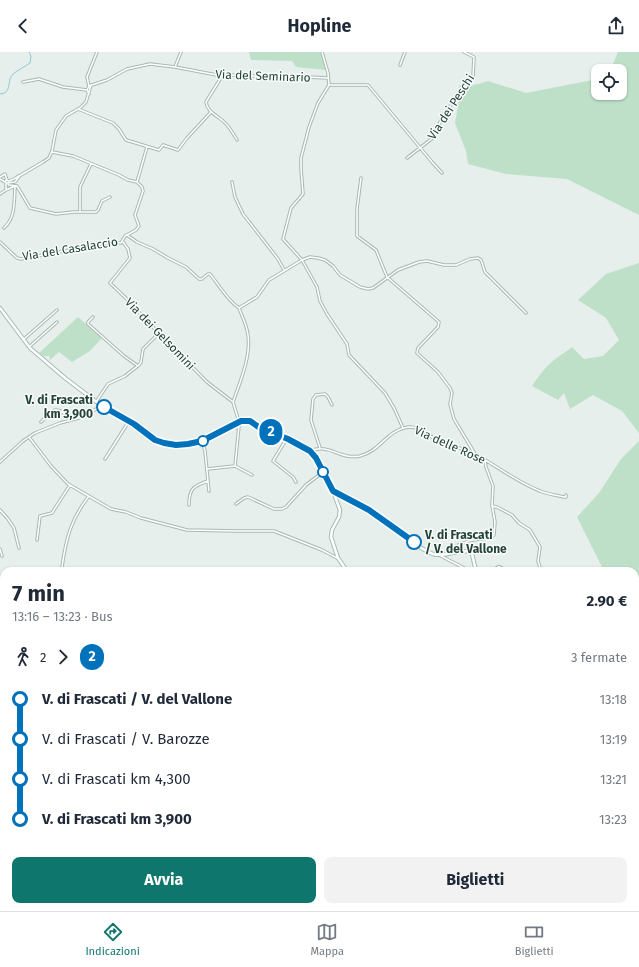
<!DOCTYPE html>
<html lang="it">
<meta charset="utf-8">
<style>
body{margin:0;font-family:"Fira Sans",sans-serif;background:#f2f2f3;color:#1f2937;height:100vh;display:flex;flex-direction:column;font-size:15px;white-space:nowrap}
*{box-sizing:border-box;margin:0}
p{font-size:13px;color:#747a83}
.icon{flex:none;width:22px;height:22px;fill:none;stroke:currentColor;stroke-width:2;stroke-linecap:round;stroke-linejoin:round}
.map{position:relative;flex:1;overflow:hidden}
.sheet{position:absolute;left:0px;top:515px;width:639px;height:344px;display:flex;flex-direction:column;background:#fff;border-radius:12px 12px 0 0;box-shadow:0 1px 3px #0004}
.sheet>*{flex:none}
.badge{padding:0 8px;border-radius:13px;font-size:14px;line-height:26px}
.fabs{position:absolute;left:591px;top:12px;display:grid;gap:8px}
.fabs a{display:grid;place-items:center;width:36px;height:36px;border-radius:8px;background:#fff;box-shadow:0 1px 3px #0004;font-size:20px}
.map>.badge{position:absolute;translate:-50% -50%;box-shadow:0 0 0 2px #fff}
.legs{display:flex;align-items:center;gap:6px;height:44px;padding:0 12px;font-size:13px}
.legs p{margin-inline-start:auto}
.overview{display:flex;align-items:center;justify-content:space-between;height:68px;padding:0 12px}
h1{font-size:22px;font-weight:700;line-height:30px}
.button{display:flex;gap:8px;margin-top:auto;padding:8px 12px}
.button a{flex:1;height:46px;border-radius:8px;background:#0f766e;color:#fff;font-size:16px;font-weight:700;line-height:46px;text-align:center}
.button a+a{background:#f2f2f3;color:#1f2937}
ul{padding:0 12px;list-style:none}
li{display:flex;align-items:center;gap:14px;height:40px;font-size:15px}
li i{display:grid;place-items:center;width:6px;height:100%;margin:0 5px;background:currentColor}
li i::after{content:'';width:10px;height:10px;margin:-5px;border:3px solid;border-radius:50%;background:#fff}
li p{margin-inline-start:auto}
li:first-child i{background:linear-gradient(#0000 50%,currentColor 0)}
li:last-child i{background:linear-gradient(currentColor 50%,#0000 0)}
header{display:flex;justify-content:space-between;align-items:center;height:52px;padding:0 12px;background:#fff;font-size:18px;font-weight:700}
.tabs{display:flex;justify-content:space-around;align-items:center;height:56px;border-top:1px solid #e0e1e3;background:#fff;font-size:11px;color:#747a83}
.tabs a{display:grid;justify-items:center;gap:2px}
.tabs .selected{color:#0f766e}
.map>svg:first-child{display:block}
.green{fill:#bfe0c8}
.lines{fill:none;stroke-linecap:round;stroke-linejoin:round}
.stream{stroke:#8ec9d4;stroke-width:1}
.street-casing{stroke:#a8b8b2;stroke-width:3.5}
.secondary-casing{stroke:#a4bbb3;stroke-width:4.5}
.street{stroke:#fff;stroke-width:1.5}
.secondary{stroke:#fff;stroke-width:2.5}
.line-1-casing{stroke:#fff;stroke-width:9}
.line-1{stroke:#0072bc;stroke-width:6}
.stop-1-dot{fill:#fff;stroke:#0072bc;stroke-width:2}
.labels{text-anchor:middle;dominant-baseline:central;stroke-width:3;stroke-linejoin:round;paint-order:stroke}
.street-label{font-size:12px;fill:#24423a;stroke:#f7fbf9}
.stop-label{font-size:12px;font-weight:bold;fill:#24423a;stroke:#f7fbf9;text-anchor:end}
</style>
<header><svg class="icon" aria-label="back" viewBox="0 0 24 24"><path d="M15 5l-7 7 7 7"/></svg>Hopline<svg class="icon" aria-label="share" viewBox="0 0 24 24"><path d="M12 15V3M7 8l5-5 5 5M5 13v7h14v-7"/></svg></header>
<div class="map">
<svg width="639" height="859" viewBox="0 0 639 859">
<rect width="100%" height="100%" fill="#e6efeb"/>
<path class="green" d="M249 0H321L326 18 296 15 292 9 251 8Z
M618 0H639V163L567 127 506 122 468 112 466 99 455 71 461 37 488 29 526 41 598 27V41H620V19H610Z
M639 211V381L622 359 593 343 570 357 564 341 558 348 532 334C538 325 545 315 554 308 560 303 566 300 572 295L584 307 603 304 619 288 606 266 578 248 606 222Z
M78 265 102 286 90 299 72 310 59 300 49 309 50 306 49 304H44L39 301Z
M639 389V621L635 609V519H604L577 465 599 441 621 407Z
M283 855H326L323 857 324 859H281Z"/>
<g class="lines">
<path class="stream" d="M0 42C13 41 6 29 13 22 18 18 24 15 30 11L31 4 29 0"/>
<g class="street-casing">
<path id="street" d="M322 0 328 21 329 33
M400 13 405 0
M175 15 181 0
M222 24 206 50C207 59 216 63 223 69 229 74 233 81 237 88
M23 30 39 27 63 35 87 38
M329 33 318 51 309 75 301 106V116L303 142 291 156 283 187 302 208 317 235 320 249 327 262 347 292 349 303 385 341 394 356 403 376
M329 33H368L432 110 442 121
M89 34 87 25 97 0
M89 42 87 38 89 34 107 28 127 17 150 12 175 15 222 24 236 23 284 26 306 25 328 26
M78 57 113 71 119 77 126 88 159 98 163 93 178 98 187 86 211 60
M52 100 73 104 119 123 128 128 137 130
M407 106 434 85 443 63 455 48 462 34 473 25 474 5 464 0
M0 125 5 122 7 128
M361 126 357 157V184L376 198 387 225 439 270 438 275 418 296 417 301 438 320 450 336 452 341 450 352 454 367 475 402
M0 127 5 130
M5 130 6 128 9 129 14 127 43 110 49 106 52 99 56 78 66 64 80 56 86 50 91 33
M137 130 147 95
M232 130 235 145 243 162 278 207 284 218
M7 131 9 133 17 134 30 156 56 162 74 160H96L98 158 102 149 110 145
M7 131 15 130 19 125 18 124
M6 138 15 134
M0 142 6 138V130
M80 159V135L91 112
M4 176C16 165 14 149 15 134
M127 183 137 190 153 197 168 206 186 215 199 227H202L208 222H210C219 233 227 248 239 256
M0 190 17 206 21 207 113 190 121 191 125 184 136 178 139 174 135 163 143 139 142 135 137 130
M123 190 128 197 130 206 110 231 133 253 142 264 207 330 233 350 239 370
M93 265 88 270V272L124 304 138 314
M24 287 57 258
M29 295 57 270
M96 350 108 332 125 324 139 313 141 310 143 297 159 281
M233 350C240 330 251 305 248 283 247 274 242 264 239 256L257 245 269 228 302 208 310 205 318 206 325 208 333 214 340 223 360 235 368 237 373 236 398 218 419 210 427 209 444 213H456L470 207 478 206 481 208 485 220 526 261
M41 370C52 358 58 351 70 368
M234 374 237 376
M29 385 51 414 68 432 111 457 126 460 141 466 187 478 237 479H274L322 498 337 506
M287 386 273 409 293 425 296 430
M202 389 205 399 209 439
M320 396 311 368 313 347 316 343 325 342 328 345 332 353
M310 399C330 391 339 408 360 404 381 399 386 378 409 375 419 374 429 384 437 388 449 394 464 396 477 403 498 415 517 430 540 439 547 442 556 443 564 445H566V443
M105 407 129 369
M0 410 23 389 35 381 60 371 79 366 102 354
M235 414 239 374 243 370
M207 417 235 414 252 423
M236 452 244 446 248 445 274 457H282L286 455 306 433 323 420
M189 453C189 437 193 434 208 429
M492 454 497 455 512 463 519 471 530 478 540 495 538 509 541 519
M0 458 8 467 14 476 19 496
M37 488 40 464 52 461 70 433
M0 497 2 504
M448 501C453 493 470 488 479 487 485 486 490 488 494 483L495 470 492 453 493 434 486 415 485 408
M441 504 470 519
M64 519 62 518V515C66 486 71 467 89 444
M0 552H4
M635 631 639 636
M635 645 639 649
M635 678 639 683
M0 714 4 720
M635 720 639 722
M635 774 639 769
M635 805 639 800
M638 853 639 854
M107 855 115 859
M143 855 147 859
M193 855 200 859
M269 855 276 859
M388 855 402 859
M512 855V859
M527 855 529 859
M546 855V859
M578 855 579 859
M127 859 134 855
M189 859 191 855
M497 859 498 855
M608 859 609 855"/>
</g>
<g class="secondary-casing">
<path id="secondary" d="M0 256 30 296 65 326 102 354 134 372 156 389 179 393 196 391 217 382 241 369 247 368 251 369 261 376 294 389 310 399 316 405 333 439 340 458 339 465 332 478 331 485 338 506 347 519
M334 439C345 446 358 451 369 458 391 471 409 492 433 502 446 506 458 496 470 500L472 502 476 519
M492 519 499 515 506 519
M280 859 282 855"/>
</g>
<use href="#street" class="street"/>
<use href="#secondary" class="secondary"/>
</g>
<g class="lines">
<g class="line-1-casing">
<path id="line-1" d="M104 355 134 372 155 388 164 391 176 393 188 392 202 389 241 369H250L260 376 288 387 310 399 316 406 333 439 369 458 414 490"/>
</g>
<use href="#line-1" class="line-1"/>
</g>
<g class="stop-1-dot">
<circle cx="104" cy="355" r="7"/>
<circle cx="203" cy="389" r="5"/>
<circle cx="323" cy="420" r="5"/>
<circle cx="414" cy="490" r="7"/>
</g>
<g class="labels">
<g class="street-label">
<text transform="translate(263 24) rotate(2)">Via del Seminario</text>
<text transform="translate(451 55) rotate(-57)">Via dei Peschi</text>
<text transform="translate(70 197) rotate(-9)">Via del Casalaccio</text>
<text transform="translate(160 282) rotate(46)">Via dei Gelsomini</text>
<text transform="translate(450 393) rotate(24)">Via delle Rose</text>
</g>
<g class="stop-label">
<text x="93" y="348">V. di Frascati<tspan x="93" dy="14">km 3,900</tspan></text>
<text x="425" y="483" text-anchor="start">V. di Frascati<tspan x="425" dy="14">/ V. del Vallone</tspan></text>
</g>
</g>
</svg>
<div class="fabs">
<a><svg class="icon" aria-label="locate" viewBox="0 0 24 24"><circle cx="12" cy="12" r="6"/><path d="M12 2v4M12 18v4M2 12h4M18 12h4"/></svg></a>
</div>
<b class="badge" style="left:271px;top:380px;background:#0072bc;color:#fff">2</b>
<section class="sheet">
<div class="overview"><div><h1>7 min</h1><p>13:16 – 13:23 · Bus</p></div><b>2.90 €</b></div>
<div class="legs"><svg class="icon" aria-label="walk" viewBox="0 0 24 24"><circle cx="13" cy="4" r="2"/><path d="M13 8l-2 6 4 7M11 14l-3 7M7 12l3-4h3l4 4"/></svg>2<svg class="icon" aria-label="forward" viewBox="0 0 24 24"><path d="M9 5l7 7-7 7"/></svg><b class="badge" style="background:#0072bc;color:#fff">2</b><p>3 fermate</p></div>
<ul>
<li><i style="color:#0072bc"></i><b>V. di Frascati / V. del Vallone</b><p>13:18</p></li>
<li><i style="color:#0072bc"></i><span>V. di Frascati / V. Barozze</span><p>13:19</p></li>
<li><i style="color:#0072bc"></i><span>V. di Frascati km 4,300</span><p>13:21</p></li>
<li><i style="color:#0072bc"></i><b>V. di Frascati km 3,900</b><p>13:23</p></li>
</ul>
<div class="button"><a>Avvia</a><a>Biglietti</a></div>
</section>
</div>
<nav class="tabs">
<a class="selected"><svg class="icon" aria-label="directions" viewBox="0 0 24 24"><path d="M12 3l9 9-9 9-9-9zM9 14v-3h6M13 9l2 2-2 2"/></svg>Indicazioni</a>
<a><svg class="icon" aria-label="map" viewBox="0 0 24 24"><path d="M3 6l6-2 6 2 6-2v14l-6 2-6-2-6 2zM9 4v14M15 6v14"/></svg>Mappa</a>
<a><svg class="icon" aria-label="tickets" viewBox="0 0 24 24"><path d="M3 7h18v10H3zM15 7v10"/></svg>Biglietti</a>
</nav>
